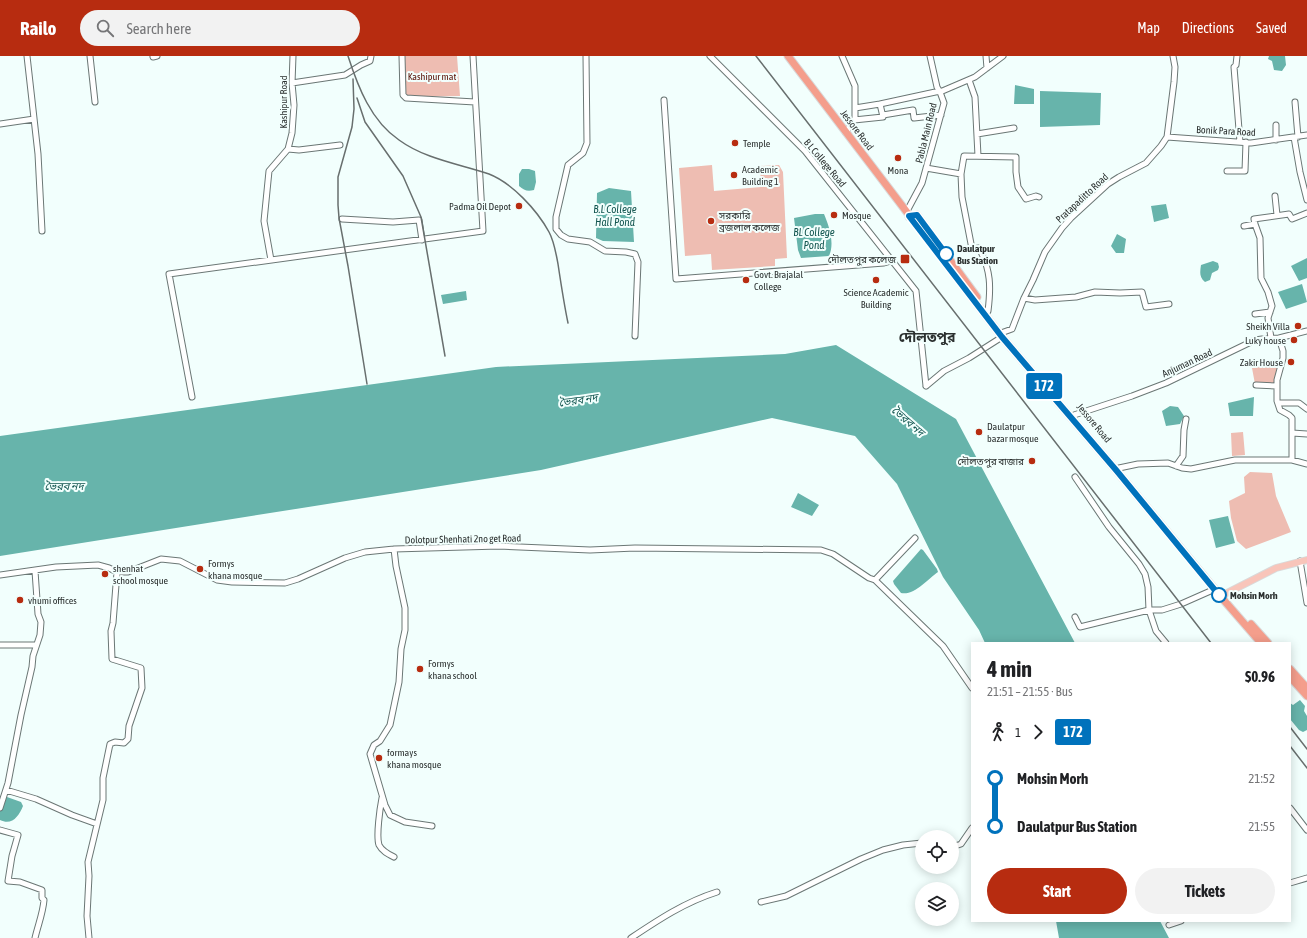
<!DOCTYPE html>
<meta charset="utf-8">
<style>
body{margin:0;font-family:"Asap Condensed","Noto Sans Bengali",sans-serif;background:#f2f2f2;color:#202124;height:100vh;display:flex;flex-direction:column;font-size:15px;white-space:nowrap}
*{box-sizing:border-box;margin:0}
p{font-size:13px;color:#757577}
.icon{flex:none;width:22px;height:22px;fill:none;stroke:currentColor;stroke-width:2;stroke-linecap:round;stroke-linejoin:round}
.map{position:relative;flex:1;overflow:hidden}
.details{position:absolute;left:971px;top:586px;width:320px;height:280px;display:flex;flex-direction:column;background:#fff;border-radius:0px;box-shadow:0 2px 10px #0003}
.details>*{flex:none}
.badge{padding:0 8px;border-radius:3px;font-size:14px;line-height:26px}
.tools{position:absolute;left:915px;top:774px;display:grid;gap:8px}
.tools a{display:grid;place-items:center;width:44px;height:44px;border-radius:50%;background:#fff;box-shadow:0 2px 10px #0003;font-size:20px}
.map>.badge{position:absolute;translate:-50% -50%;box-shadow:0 0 0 2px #fff}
.legs{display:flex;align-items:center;gap:6px;height:44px;padding:0 16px;font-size:13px}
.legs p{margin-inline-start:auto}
.headline{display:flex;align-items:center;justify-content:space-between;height:68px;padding:0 16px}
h1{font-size:22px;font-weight:700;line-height:30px}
.button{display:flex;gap:8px;margin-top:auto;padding:8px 16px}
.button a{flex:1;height:46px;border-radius:24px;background:#b72c10;color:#fff;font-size:16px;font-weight:700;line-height:46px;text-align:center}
.button a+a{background:#f2f2f2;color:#202124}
ul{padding:0 16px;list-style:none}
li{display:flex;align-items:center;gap:14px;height:48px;font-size:15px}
li i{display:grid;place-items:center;width:6px;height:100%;margin:0 5px;background:currentColor}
li i::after{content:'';width:10px;height:10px;margin:-5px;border:3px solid;border-radius:50%;background:#fff}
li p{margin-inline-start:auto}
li:first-child i{background:linear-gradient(#0000 50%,currentColor 0)}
li:last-child i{background:linear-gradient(currentColor 50%,#0000 0)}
header{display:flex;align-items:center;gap:24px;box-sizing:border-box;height:56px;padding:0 20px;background:#b72c10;color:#fff}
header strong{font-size:19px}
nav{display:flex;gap:22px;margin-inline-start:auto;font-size:14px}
.search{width:280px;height:36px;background:#f2f2f2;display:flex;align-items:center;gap:10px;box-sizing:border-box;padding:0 14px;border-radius:22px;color:#757577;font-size:15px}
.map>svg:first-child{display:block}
.green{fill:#eebdb2}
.water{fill:#67b4ab}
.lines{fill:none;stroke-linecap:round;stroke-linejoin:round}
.minor-casing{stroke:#6b7775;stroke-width:7}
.major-casing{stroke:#d9dada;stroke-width:8}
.highway-casing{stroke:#d9dada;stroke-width:9}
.minor{stroke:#fff;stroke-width:5}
.major{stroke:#f8c5ba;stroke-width:6}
.highway{stroke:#f49e8c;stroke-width:7}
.rail{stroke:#686f6e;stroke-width:1.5}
.line-1-casing{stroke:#fff;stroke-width:9}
.line-1{stroke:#0072bc;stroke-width:6}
.poi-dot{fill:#b72c10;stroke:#f2fffd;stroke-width:1.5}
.stop-1-dot{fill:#fff;stroke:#0072bc;stroke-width:2}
.labels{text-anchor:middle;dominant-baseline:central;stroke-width:4;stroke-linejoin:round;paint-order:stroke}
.park-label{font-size:10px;fill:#570c01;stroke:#f2fffd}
.street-label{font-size:10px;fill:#2b302f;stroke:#f2fffd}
.poi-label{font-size:10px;fill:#2b302f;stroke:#f2fffd;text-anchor:start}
.stop-label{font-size:10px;font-weight:bold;fill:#2b302f;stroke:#f2fffd;text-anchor:start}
.water-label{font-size:11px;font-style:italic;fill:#12554f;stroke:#f2fffd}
.district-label{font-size:14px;font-weight:bold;fill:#2b302f;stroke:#f2fffd}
</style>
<header>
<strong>Railo</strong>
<div class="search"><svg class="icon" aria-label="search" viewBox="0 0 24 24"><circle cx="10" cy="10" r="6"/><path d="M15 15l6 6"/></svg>Search here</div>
<nav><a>Map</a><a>Directions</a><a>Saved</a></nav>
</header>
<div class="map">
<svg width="1307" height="882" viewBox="0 0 1307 882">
<rect width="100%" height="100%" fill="#f2fffd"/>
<path class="green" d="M404 0H457L460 40 411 41 407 40 404 35Z
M712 109 714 135 761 131 760 110 779 109 783 116 787 202 775 203V210L712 214 711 198 685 200 679 112Z
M1281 307 1276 330 1255 328 1252 312Z
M1243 376 1245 399 1232 400 1231 377Z
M1250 416 1272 417 1276 440 1291 476 1246 493 1237 485 1231 462 1229 445 1245 437 1244 421Z"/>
<path class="water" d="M1269 0H1285L1286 9 1282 15 1274 14 1272 5 1268 3Z
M1015 29 1034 33V48H1014Z
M1040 35 1101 37 1100 69 1040 71Z
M522 113H529L535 115 536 126 534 134C527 136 524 134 519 130V118Z
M609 132 631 135 634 186 603 185 596 182 597 137Z
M1166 148 1169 162 1154 166 1151 150Z
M815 158H824C829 170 835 187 829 200L801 202 798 194 794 162Z
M1117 178 1126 183 1124 197H1116L1111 190Z
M1307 202V222L1299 225 1291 210Z
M1213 205 1218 207 1219 211 1218 214 1212 217 1210 224 1205 226C1199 221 1200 216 1201 209Z
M1302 228 1307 246 1286 253 1278 236Z
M466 235 467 244 443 248 441 239Z
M836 289 956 363 1075 587H985L979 574 943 521 897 428 855 380 772 362 541 414 0 500V380L496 311 785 298Z
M1254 341 1253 360H1230L1228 347Z
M1170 350 1178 351 1184 360 1180 368 1166 370 1162 355Z
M798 437 819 449 812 460 791 451Z
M1228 460 1235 487 1216 492 1209 464Z
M921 493 923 494 937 513 938 516C928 523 914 540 901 537L894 528 893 525Z
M1300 644 1305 650 1304 655 1307 660V674L1303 676 1299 674 1290 663V647L1293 649Z
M7 741 21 746 23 750C19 760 12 770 0 764V754L5 742Z
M1056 865H1160L1169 882H1059Z"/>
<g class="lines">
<g class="minor-casing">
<path id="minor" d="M27 0 38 98 42 175
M90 0 95 46
M402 0 403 39 406 42 475 46
M586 0 587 87 583 97 568 109 556 161V173L561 179 568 183 590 186 605 195 626 196 635 198 638 206 635 280
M710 0 805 95 916 235 926 330
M842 0 855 30V62L846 77
M986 0 987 12
M1237 0 1236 9 1234 11 1240 86
M153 1 157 0
M969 24 975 41 978 100
M292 27 345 19 361 9 370 5 371 0
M940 36 975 21 1003 0
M664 44 676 223 884 207 891 205
M1295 46 1298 81
M855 52 880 48 940 35
M883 59 913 54 914 62 941 59
M854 64 883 61 880 48
M0 68 34 63
M977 78 1014 72
M1167 81 1251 87 1307 79
M1294 81 1300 116 1307 144
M1276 84V69
M288 93 299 94 340 89
M926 112 961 118 964 100 1016 101V116L1018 131 1026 143 1036 140 1039 141
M1227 115H1245L1246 86
M961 118 962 141 972 193 979 192C991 214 991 231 988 255
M1275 140 1277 159
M907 155 922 127 944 47 940 36 937 31 930 0
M342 163 393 166 419 164 422 184
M1255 168 1254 163 1289 158 1292 163 1307 157
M1244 170 1255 168 1260 182 1261 222 1268 236 1272 250 1268 262 1271 282
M271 204 264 165 269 115 288 93 292 77 294 49 292 27 293 0
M1024 242 1035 244 1076 241 1095 236 1120 237 1142 236 1146 251 1169 248
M1255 258 1270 256
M1279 282 1283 295V302L1277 324V345L1280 354 1289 359 1292 362V404
M1256 329 1277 330
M926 330 944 315 969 302 1002 281 1001 277 1012 273 1024 242 1033 224 1045 196 1062 172 1071 162 1108 128 1119 121 1146 107 1161 90 1167 81 1174 26 1175 11 1173 0
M192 341 169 218 483 175 473 0
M1278 347H1299L1307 353
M1074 359 1132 340 1166 327 1255 284 1262 283 1279 282 1307 275
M1292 377 1307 378
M1176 410 1183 400 1184 374 1186 363
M1119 412 1138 408 1168 407 1182 412 1191 413 1235 404H1292L1307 408
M1075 421 1109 471 1139 508 1145 518 1148 531 1149 554 1156 575 1166 587
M394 493 396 510 405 552V574L401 593 399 626 390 669 380 685 374 689 370 698 385 749 390 759 405 766 432 770
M1300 505 1307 547
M0 519 56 511 98 509 109 512 117 516H128L161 503 180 505 217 524 232 526 285 527 298 523 345 502 365 496 394 493 499 490 590 494 635 492 821 494 833 498 869 522 875 524 915 482
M875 524 943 590 972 632
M1075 561 1080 571 1149 554H1162L1181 548 1215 533
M0 589H36
M6 734 36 743 72 759 97 768
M382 742C380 752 376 780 379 789 382 795 388 798 394 801
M0 752 8 727 21 659 32 611 33 600 40 579 41 566 38 558 35 515
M1290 752 1307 774
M0 774 18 779 12 800 8 825 20 826 42 834V842L44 844C43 857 38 869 35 882
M952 791 961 788 972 772
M1290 827 1307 822
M761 846 786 840 861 803 883 794 903 789 922 787
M1169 869 1181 865
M89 882 87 860 89 820 88 806 103 744V722L110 688 115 686 124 687 128 683 129 670 142 632 141 612 112 603 111 575 113 567 117 516
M631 882C658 864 685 846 717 836"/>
</g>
<g class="major-casing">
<path id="major" d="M1225 538 1276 512 1307 504"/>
</g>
<g class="highway-casing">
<path id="highway" d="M788 0 1002 281 1116 414 1222 542 1261 587
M909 161 917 159 977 241
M1251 568 1268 587
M1290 613 1307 632
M1290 621 1307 640"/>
</g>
<use href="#minor" class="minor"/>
<use href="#major" class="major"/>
<use href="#highway" class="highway"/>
<path class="rail" d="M348 0C358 31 371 65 399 84 425 103 459 108 489 118 512 127 537 154 549 176 554 185 556 197 558 208 561 228 564 248 568 267
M756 0 1211 587
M353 23 354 53 352 71 338 121V149L339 162 348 210 367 328
M357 42 365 66 403 120 421 161 445 300
M1290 671 1307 693
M1290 690 1307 712"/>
</g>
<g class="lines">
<g class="line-1-casing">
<path id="line-1" d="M946 198 917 159 909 160 1002 281 1116 414 1219 539"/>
</g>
<use href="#line-1" class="line-1"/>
</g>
<g class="poi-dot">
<circle cx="735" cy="87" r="4"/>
<circle cx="898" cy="102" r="4"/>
<circle cx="734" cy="119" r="4"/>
<circle cx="519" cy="150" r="4"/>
<circle cx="834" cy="159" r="4"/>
<circle cx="711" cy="165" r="4"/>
<rect x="900" y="198" width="10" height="10" rx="2"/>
<circle cx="746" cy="224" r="4"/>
<circle cx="876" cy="224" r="4"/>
<circle cx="1298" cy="270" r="4"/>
<circle cx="1294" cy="284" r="4"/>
<circle cx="1291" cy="306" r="4"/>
<circle cx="979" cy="376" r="4"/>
<circle cx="1032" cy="405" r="4"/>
<circle cx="200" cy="513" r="4"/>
<circle cx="105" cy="518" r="4"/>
<circle cx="20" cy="544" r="4"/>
<circle cx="420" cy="613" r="4"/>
<circle cx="379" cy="702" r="4"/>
</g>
<g class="stop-1-dot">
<circle cx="946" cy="198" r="7"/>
<circle cx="1219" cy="539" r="7"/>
</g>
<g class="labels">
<g class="park-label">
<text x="432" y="20">Kashipur mat</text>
</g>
<g class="street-label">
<text transform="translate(283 46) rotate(-90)">Kashipur Road</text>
<text transform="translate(857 74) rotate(53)">Jessore Road</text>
<text transform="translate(1226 75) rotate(3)">Bonik Para Road</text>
<text transform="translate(926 77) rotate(-76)">Pabla Main Road</text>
<text transform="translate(825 107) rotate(50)">B L College Road</text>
<text transform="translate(1082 142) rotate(-43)">Pratapaditto Road</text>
<text transform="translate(1187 307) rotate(-25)">Anjuman Road</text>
<text transform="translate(1094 367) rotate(50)">Jessore Road</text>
<text transform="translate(463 483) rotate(-1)">Dolotpur Shenhati 2no get Road</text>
</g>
<g class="poi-label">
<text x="743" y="87">Temple</text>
<text x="742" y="113">Academic<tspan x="742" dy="12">Building 1</tspan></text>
<text x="898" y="114" text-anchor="middle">Mona</text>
<text x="511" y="150" text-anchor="end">Padma Oil Depot</text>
<text x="719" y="159">সরকারি<tspan x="719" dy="12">ব্রজলাল কলেজ</tspan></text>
<text x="842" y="159">Mosque</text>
<text x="896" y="203" text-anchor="end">দৌলতপুর কলেজ</text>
<text x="754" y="218">Govt. Brajalal<tspan x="754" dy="12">College</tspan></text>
<text x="876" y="236" text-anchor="middle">Science Academic<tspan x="876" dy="12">Building</tspan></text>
<text x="1290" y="270" text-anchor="end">Sheikh Villa</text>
<text x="1286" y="284" text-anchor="end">Luky house</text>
<text x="1283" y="306" text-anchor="end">Zakir House</text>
<text x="987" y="370">Daulatpur<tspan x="987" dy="12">bazar mosque</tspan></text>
<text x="1024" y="405" text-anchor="end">দৌলতপুর বাজার</text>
<text x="208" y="507">Formys<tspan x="208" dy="12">khana mosque</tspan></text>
<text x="113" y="512">shenhat<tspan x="113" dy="12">school mosque</tspan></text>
<text x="28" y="544">vhumi offices</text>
<text x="428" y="607">Formys<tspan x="428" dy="12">khana school</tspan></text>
<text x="387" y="696">formays<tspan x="387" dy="12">khana mosque</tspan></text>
</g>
<g class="stop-label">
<text x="957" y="192">Daulatpur<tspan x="957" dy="12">Bus Station</tspan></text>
<text x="1230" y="539">Mohsin Morh</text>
</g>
<g class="water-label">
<text x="615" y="153">B.L College<tspan x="615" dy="13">Hall Pond</tspan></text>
<text x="814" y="176">BL College<tspan x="814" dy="13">Pond</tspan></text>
<text transform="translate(578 344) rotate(-8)">ভৈরব নদ</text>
<text transform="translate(908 365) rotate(41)">ভৈরব নদ</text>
<text x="64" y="430">ভৈরব নদ</text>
</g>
<g class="district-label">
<text x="927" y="281">দৌলতপুর</text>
</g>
</g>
</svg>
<div class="tools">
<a><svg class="icon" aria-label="locate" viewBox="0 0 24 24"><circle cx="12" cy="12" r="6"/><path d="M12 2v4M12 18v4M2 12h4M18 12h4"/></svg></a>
<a><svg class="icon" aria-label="layers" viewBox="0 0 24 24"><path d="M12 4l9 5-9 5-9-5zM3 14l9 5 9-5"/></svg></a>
</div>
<b class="badge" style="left:1044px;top:330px;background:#0072bc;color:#fff">172</b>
<section class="details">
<div class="headline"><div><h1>4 min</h1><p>21:51 – 21:55 · Bus</p></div><b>$0.96</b></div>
<div class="legs"><svg class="icon" aria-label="walk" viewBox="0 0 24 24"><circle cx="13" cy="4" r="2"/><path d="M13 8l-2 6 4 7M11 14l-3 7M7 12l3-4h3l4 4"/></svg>1<svg class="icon" aria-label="forward" viewBox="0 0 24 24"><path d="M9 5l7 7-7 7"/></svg><b class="badge" style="background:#0072bc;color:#fff">172</b></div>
<ul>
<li><i style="color:#0072bc"></i><b>Mohsin Morh</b><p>21:52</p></li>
<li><i style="color:#0072bc"></i><b>Daulatpur Bus Station</b><p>21:55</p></li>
</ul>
<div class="button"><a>Start</a><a>Tickets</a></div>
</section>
</div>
